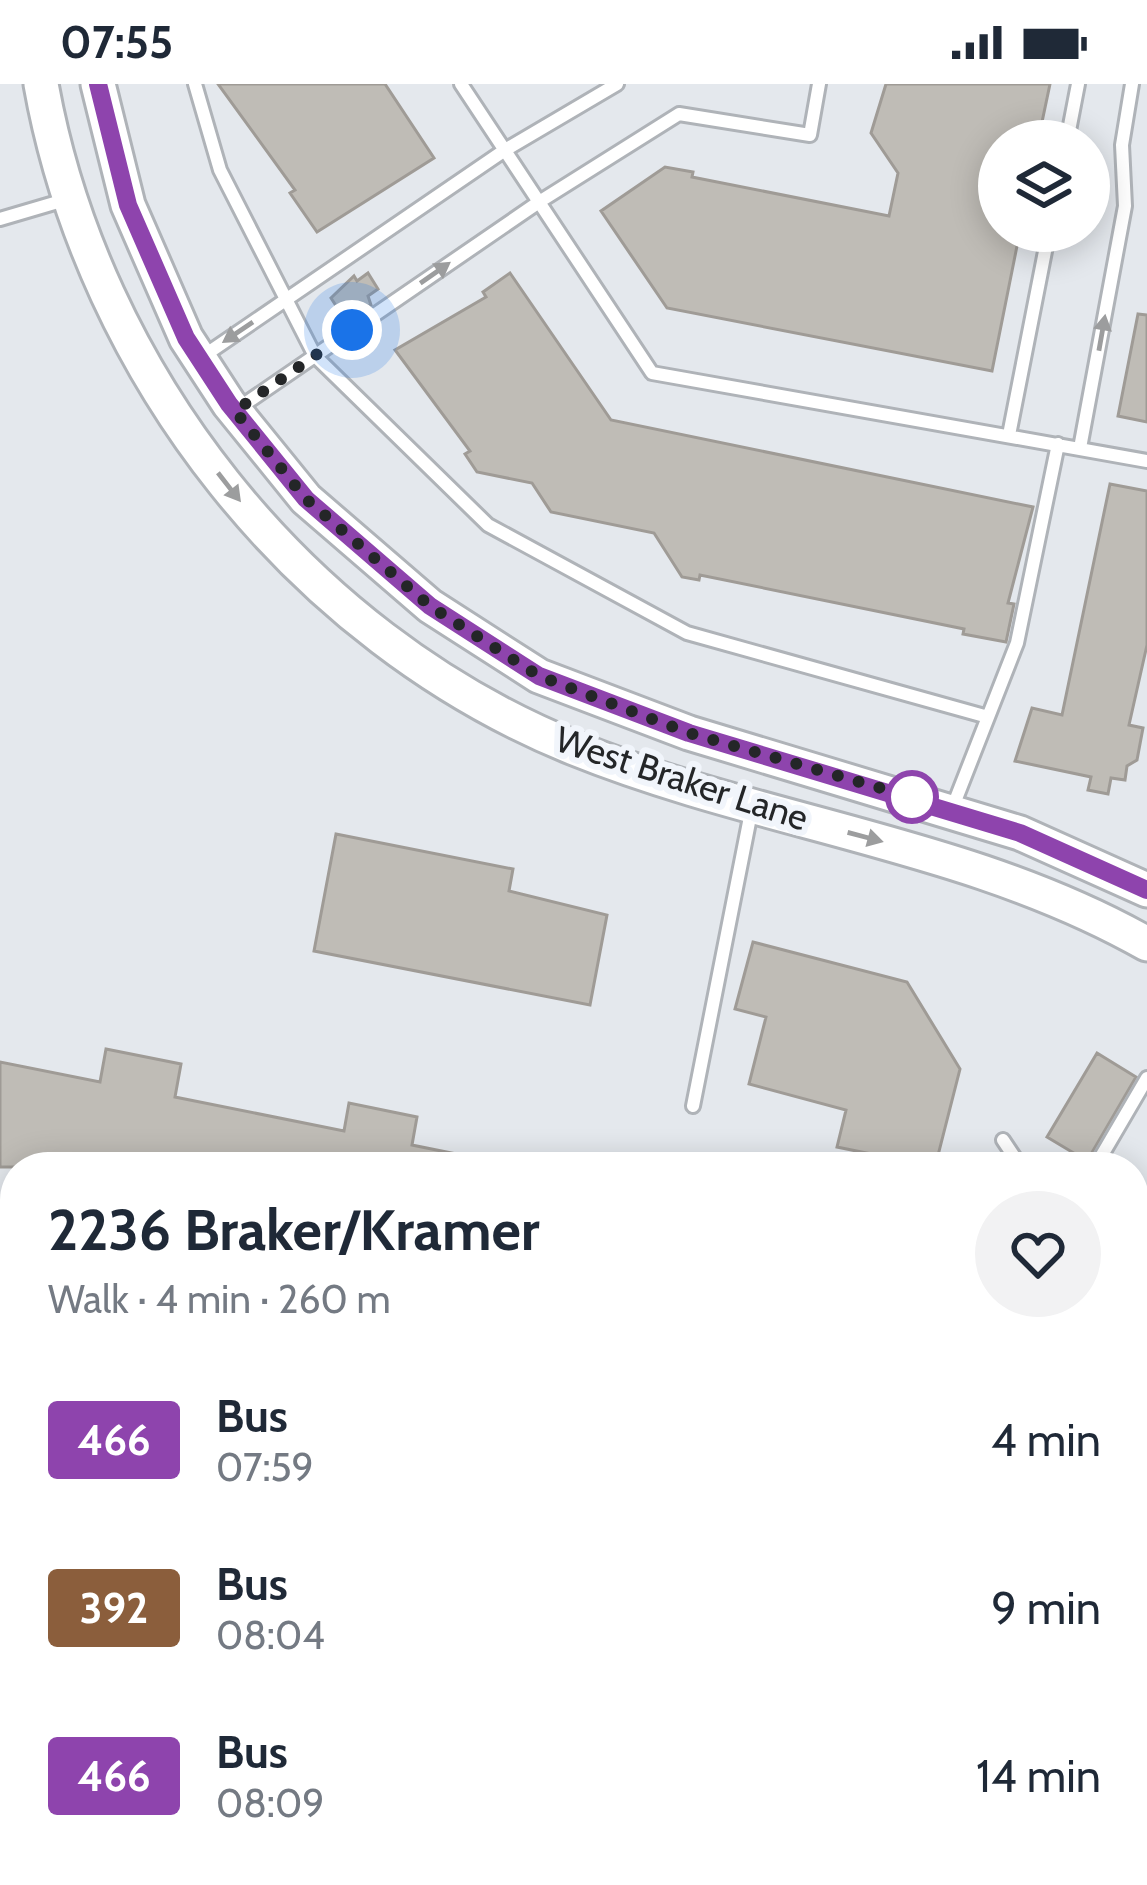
<!DOCTYPE html>
<meta charset="utf-8">
<style>
body{margin:0;font-family:Cabin,sans-serif;background:#f2f2f3;color:#1f2937;height:100vh;display:flex;flex-direction:column;font-size:45px;white-space:nowrap}
*{box-sizing:border-box;margin:0}
p{font-size:39px;color:#747a83}
.icon{flex:none;width:66px;height:66px;fill:none;stroke:currentColor;stroke-width:2;stroke-linecap:round;stroke-linejoin:round}
.map{position:relative;flex:1;overflow:hidden}
.details{position:absolute;left:0px;top:1068px;width:1149px;height:735px;display:flex;flex-direction:column;background:#fff;border-radius:48px 48px 0 0;box-shadow:0 6px 30px #0003}
.details>*{flex:none}
.badge{padding:0 24px;border-radius:9px;font-size:42px;line-height:78px}
.tools{position:absolute;left:978px;top:36px;display:grid;gap:24px}
.tools a{display:grid;place-items:center;width:132px;height:132px;border-radius:50%;background:#fff;box-shadow:0 6px 30px #0003;font-size:60px}
.you{position:absolute;width:60px;height:60px;margin:-30px;border:9px solid #fff;border-radius:50%;background:#1a73e8;box-shadow:0 0 0 18px #1a73e833}
.map>.badge{position:absolute;translate:-50% -50%;box-shadow:0 0 0 6px #fff}
.round{display:grid;place-items:center;flex:none;width:126px;height:126px;border-radius:63px;background:#f2f2f3}
.overview{display:flex;align-items:center;justify-content:space-between;height:204px;padding:0 48px}
h1{font-size:57px;font-weight:700;line-height:90px}
ul{padding:0;list-style:none}
li{display:flex;align-items:center;gap:36px;height:168px;padding:0 48px}
li div{flex:1}
li b{display:block;font-size:45px}
li em{font-style:normal}
li .badge{min-width:132px;font-weight:700;text-align:center}
.status{display:flex;justify-content:space-between;align-items:center;height:84px;padding:0 60px;background:#fff;direction:ltr}
.status svg{height:33px;fill:currentColor}
.map>svg:first-child{display:block}
.building{fill:#bfbcb6;stroke:#9f9b96;stroke-width:3}
.lines{fill:none;stroke-linecap:round;stroke-linejoin:round}
.service-casing{stroke:#afb3b8;stroke-width:18}
.tertiary-casing{stroke:#afb3b8;stroke-width:36}
.secondary-casing{stroke:#afb3b8;stroke-width:39}
.service{stroke:#fff;stroke-width:12}
.tertiary{stroke:#fff;stroke-width:30}
.secondary{stroke:#fff;stroke-width:33}
.oneway{fill:#9c9d9e}
.line-casing{stroke:#fff;stroke-width:27}
.line{stroke:#8e44ad;stroke-width:18}
.walk{stroke:#242628;stroke-width:12;stroke-dasharray:0 21.6}
.stop-dot{fill:#fff;stroke:#8e44ad;stroke-width:6}
.labels{text-anchor:middle;dominant-baseline:central;stroke-width:12;stroke-linejoin:round;paint-order:stroke}
.street-label{font-size:36px;fill:#242628;stroke:#f1f5fb}
</style>
<div class="status"><b>07:55</b><svg viewBox="0 0 49 12"><path d="M0 12V9h3v3zM5 12V6h3v6zM10 12V3h3v9zM15 12V0h3v12zM26 1h20v11H26zM47 4h2v5h-2z"/></svg></div>
<div class="map">
<svg width="1147" height="1801" viewBox="0 0 1147 1801">
<rect width="100%" height="100%" fill="#e4e8ed"/>
<path class="building" d="M218 0H385L434 74 317 148 290 109 295 106Z
M886 0H1050L1038 57H999V147H1020L992 287 667 224 601 127 665 83 693 88 692 93 889 132 898 89 871 49Z
M368 189 378 205 368 212 371 221 342 231 331 214 354 192 357 197Z
M510 189 611 336 1033 423 1008 519 1014 520 1006 558 963 550 964 545 700 491 699 496 682 493 654 449 551 428 532 399 477 388 465 370 470 367 395 266 486 213 483 208Z
M1138 230 1147 231V338L1118 332Z
M1110 400 1147 407V561L1129 641 1143 644 1137 676 1127 682 1125 696 1111 694 1108 710 1088 706 1091 693 1015 677 1032 624 1062 631Z
M336 750 513 785 509 807 607 831 590 921 314 867Z
M753 858 907 898 960 985 935 1083 837 1063 846 1026 749 1000 766 933 735 925Z
M106 965 181 980 175 1013 344 1047 349 1019 417 1033 412 1061 476 1074 475 1083H0V978L100 998Z
M1097 969 1136 993 1087 1077 1047 1053Z"/>
<g class="lines">
<g class="service-casing">
<path id="service" d="M195 0 220 86 315 272 488 441 687 549 988 633
M461 0 652 289 1147 377
M1067 57 1078 0
M0 135 68 115
M202 273 505 66 617 0
M236 326 539 118 679 30 810 51 819 0
M1009 351 1049 147
M1080 364 1125 122 1122 61 1132 0
M952 725 1017 559 1058 360
M693 1022 752 723
M1003 1056 1021 1083
M1095 1083 1147 994
M0 1264 6 1266 15 1353
M0 1575 15 1574
M118 1788 120 1801"/>
</g>
<g class="tertiary-casing">
<path id="tertiary" d="M1134 1174 1147 1161
M691 1801 694 1788"/>
</g>
<g class="secondary-casing">
<path id="secondary" d="M41 0C93 290 300 553 574 664 762 740 969 759 1147 860
M98 0 128 121 186 254 229 320 306 415 430 522 539 592 689 649 1020 749 1147 806"/>
</g>
<use href="#service" class="service"/>
<use href="#tertiary" class="tertiary"/>
<use href="#secondary" class="secondary"/>
</g>
<defs><path id="oneway-solid" d="M-6-.8H1V-3.2L6.5 0L1 3.2V.8H-6Z" transform="scale(3)"/></defs>
<g class="oneway">
<use href="#oneway-solid" transform="translate(435 189) rotate(-35)"/>
<use href="#oneway-solid" transform="translate(238 248) rotate(146)"/>
<use href="#oneway-solid" transform="translate(1102 249) rotate(-80)"/>
<use href="#oneway-solid" transform="translate(229 403) rotate(52)"/>
<use href="#oneway-solid" transform="translate(865 753) rotate(15)"/>
</g>
<g class="lines">
<g class="line-casing">
<path id="line" d="M98 0 128 121 186 254 229 320 306 415 430 522 539 592 689 649 1020 749 1147 806"/>
</g>
<use href="#line" class="line"/>
<path class="walk" d="M352 246 235 327 306 415 430 522 539 592 689 649 912 713"/>
</g>
<circle class="stop-dot" cx="912" cy="713" r="24"/>
<g class="labels">
<g class="street-label">
<text transform="translate(682 694) rotate(18)">West Braker Lane</text>
</g>
</g>
</svg>
<div class="tools">
<a><svg class="icon" aria-label="layers" viewBox="0 0 24 24"><path d="M12 4l9 5-9 5-9-5zM3 14l9 5 9-5"/></svg></a>
</div>
<div class="you" style="left:352px;top:246px"></div>
<section class="details">
<div class="overview"><div><h1>2236 Braker/Kramer</h1><p>Walk · 4 min · 260 m</p></div><a class="round"><svg class="icon" aria-label="heart" viewBox="0 0 24 24"><path d="M12 20l-8-8c-3-5 5-10 8-4 3-6 11-1 8 4z"/></svg></a></div>
<ul>
<li><span class="badge" style="background:#8e44ad;color:#fff">466</span><div><b>Bus</b><p>07:59</p></div><em>4 min</em></li>
<li><span class="badge" style="background:#8b5e3c;color:#fff">392</span><div><b>Bus</b><p>08:04</p></div><em>9 min</em></li>
<li><span class="badge" style="background:#8e44ad;color:#fff">466</span><div><b>Bus</b><p>08:09</p></div><em>14 min</em></li>
</ul>
</section>
</div>
